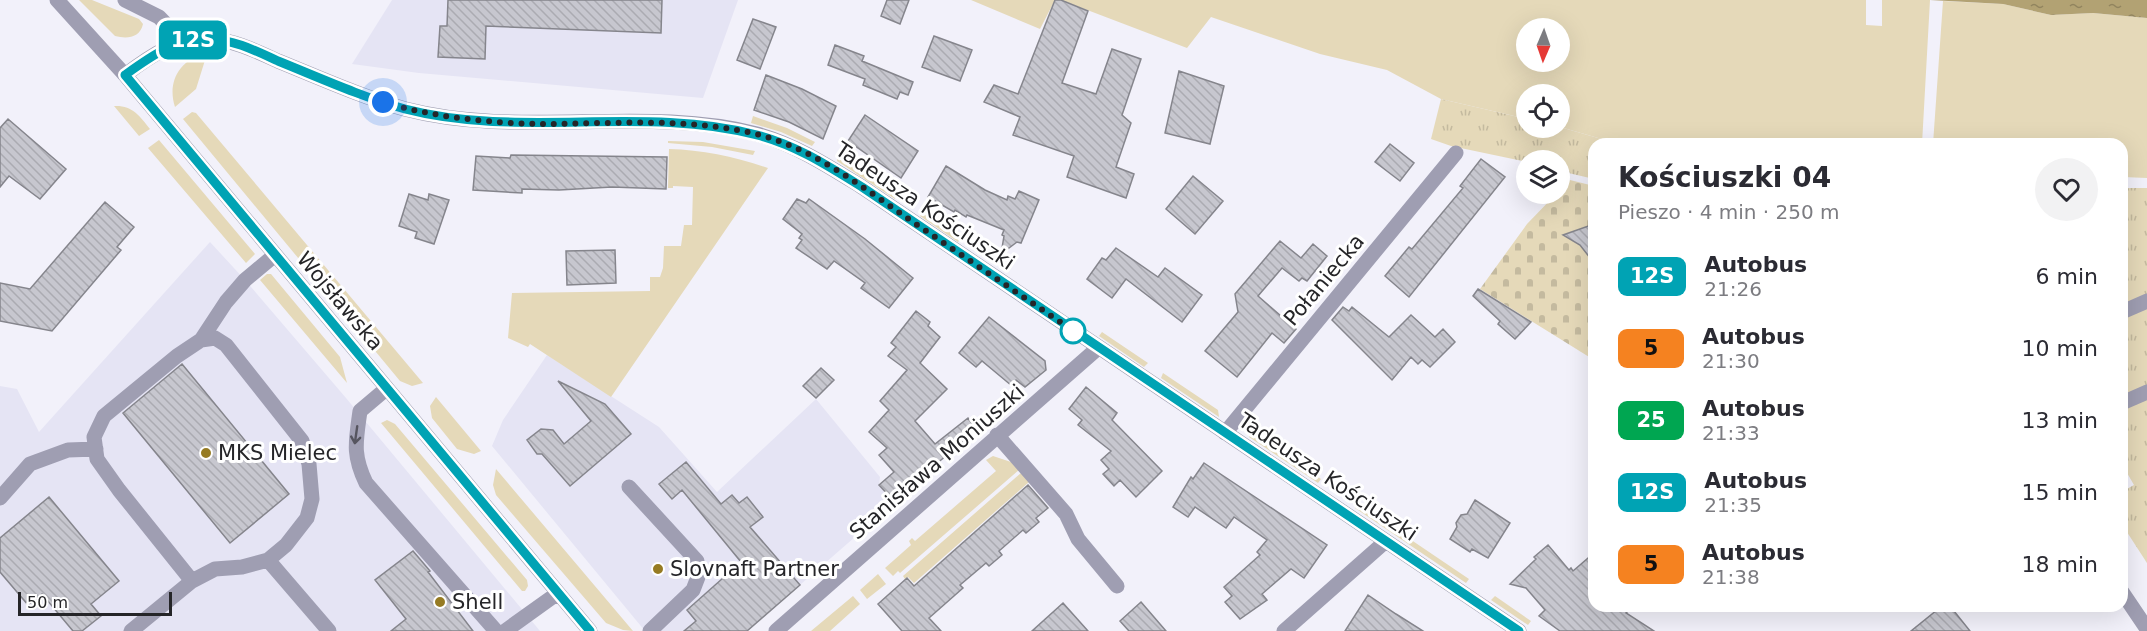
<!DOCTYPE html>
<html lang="pl">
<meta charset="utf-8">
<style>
body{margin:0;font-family:"DejaVu Sans",sans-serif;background:#f2f2f3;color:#2b2b33;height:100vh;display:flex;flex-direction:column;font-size:22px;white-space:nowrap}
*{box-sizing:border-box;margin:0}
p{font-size:20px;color:#7c7c81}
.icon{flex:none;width:33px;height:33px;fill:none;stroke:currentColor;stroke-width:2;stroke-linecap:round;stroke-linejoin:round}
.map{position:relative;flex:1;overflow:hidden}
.sheet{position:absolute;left:1588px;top:138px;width:540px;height:474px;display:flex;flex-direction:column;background:#fff;border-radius:18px;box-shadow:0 6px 24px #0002}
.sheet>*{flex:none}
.badge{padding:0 12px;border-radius:9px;font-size:21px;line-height:39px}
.needle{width:39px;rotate:182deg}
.fabs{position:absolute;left:1516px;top:18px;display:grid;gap:12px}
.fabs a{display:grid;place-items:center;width:54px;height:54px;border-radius:50%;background:#fff;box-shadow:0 6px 24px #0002;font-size:30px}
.scale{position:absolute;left:18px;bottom:15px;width:154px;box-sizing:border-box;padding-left:6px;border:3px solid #252528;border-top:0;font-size:16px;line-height:21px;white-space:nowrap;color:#252528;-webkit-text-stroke:4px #fff;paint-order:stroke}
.you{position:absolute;width:30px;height:30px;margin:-15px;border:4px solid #fff;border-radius:50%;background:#1a73e8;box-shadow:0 0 0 9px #1a73e833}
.map>.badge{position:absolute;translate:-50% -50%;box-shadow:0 0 0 3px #fff}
.round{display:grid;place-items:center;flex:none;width:63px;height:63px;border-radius:32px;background:#f2f2f3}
.head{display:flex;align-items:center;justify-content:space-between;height:102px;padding:0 30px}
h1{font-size:28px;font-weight:700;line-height:45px}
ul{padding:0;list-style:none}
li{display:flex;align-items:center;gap:18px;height:72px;padding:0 30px}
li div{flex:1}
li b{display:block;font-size:22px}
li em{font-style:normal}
li .badge{min-width:66px;font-weight:700;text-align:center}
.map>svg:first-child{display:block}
.built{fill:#e5e4f4}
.grass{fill:#e5d9b9;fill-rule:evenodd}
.cemetery{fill:url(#cemetery-stones)}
.park{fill:url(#park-tufts)}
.water{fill:url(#water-ripples)}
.building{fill:url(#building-back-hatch);stroke:#85858c;stroke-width:1.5}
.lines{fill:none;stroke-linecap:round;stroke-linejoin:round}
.minor{stroke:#9f9eb2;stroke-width:15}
.oneway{stroke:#56555f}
.line-casing{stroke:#fff;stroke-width:14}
.line{stroke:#00a3b4;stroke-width:9}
.walk{stroke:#252528;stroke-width:6;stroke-dasharray:0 10.8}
.stop-dot{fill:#fff;stroke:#00a3b4;stroke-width:3}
.poi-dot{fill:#967b23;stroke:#fff;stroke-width:2}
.labels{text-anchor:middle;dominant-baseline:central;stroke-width:6;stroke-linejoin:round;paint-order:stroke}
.street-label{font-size:21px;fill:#252528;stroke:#fff}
.poi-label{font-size:21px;fill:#252528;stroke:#fff;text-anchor:start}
</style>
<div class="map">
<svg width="2147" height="631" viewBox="0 0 2147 631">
<defs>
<pattern id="cemetery-stones" width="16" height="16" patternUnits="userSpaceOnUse" patternTransform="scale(1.5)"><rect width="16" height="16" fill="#e5d9b9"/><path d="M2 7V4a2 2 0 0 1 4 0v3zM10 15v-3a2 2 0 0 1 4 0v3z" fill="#c4ba9f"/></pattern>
<pattern id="park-tufts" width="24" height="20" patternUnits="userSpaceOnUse" patternTransform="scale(1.5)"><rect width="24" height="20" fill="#e5d9b9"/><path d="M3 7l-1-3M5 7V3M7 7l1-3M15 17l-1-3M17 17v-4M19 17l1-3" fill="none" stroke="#c4ba9f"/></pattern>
<pattern id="water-ripples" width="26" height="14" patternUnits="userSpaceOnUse" patternTransform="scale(1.5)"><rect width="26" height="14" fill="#b2a273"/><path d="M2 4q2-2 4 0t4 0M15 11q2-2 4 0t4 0" fill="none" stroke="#91845e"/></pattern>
<pattern id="building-back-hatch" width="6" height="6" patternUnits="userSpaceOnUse" patternTransform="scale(1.5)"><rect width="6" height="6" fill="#c7c7cf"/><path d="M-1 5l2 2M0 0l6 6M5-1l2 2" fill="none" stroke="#ababb2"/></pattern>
</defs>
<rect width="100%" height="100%" fill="#f2f1fa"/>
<path class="built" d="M392 0H738L703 98 419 73 352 64Z
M210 242 245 280 346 398 540 631H0V386L17 389 39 432Z
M547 355 659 427 717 492 816 399 880 477 879 485 894 503 747 631H645L492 446 503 420Z"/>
<path class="grass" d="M79 0H92L139 19 143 24C140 38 127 39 115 36Z
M971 0H1055L1040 29Z
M1061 0H1866V25L1882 26V0H1930L1922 144H1619L1560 127V94H1527V119L1441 99 1387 70 1320 54 1211 17 1187 48ZM1527 28H1560V62H1527Z
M1943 1 2003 4 2051 15 2093 13 2147 18V178L2123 177 2122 144H1933Z
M204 54 206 57 196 89 175 107C167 83 179 60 204 54Z
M114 106C132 105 140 116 150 129L139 136Z
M192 112 196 113 423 383 412 386 400 381 183 119Z
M753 116 787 128 815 142 812 146 781 132 751 123Z
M159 140 255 254 246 263 148 148Z
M668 141 703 142 755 151 753 155 712 147 668 143Z
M669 149C703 150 736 157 768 168L611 397 530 344 528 347 508 338 512 293 650 291V277H660L663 268 664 246H681L684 225H692L693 187 673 186V188H668Z
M838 155 896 194 895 199 837 161Z
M924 212 962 238 958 242 920 216Z
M267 274H271L340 357 347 383 260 280Z
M1102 332 1148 363 1144 367 1099 336Z
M1163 373 1218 410 1219 417 1161 378Z
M436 397 481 451 474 454 457 449 432 418 430 406Z
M387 420 395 424 527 580 528 586 525 591H522L381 423Z
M1252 433 1321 479 1318 483 1249 437Z
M993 456 1011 462 1019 470 900 573 898 571 893 576 885 568 911 545 909 541 912 538 915 541 996 471 986 460Z
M496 469 633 631 623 630 606 623 496 495 493 485Z
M1021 473 1029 482 914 583 908 577 905 579 903 576Z
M1358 504 1469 579 1466 583 1355 508Z
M878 574 886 584 867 599 860 590Z
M853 596 860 604 830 631H811Z
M1495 596 1531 621 1528 625 1491 600Z"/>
<path class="cemetery" d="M1570 180 1594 186V360L1480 289 1527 224 1556 194H1560V190Z"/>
<path class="park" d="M1441 99 1527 119V128L1560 127 1619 144H1594V179L1560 171V160H1527V162L1451 146 1431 139Z
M2123 188H2147V563L2123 526V491L2134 485 2123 466Z"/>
<path class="water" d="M1930 0H2147V18L2093 13 2051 15 2003 4Z"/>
<path class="building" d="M448 0H662L661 33 486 26 485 59 438 57 440 26H447Z
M887 0H909L900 24 881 16Z
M1055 0H1061L1088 11 1062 83 1096 94 1112 49 1141 59 1122 115 1131 123 1116 167 1134 174 1126 198 1067 177 1074 156 1013 135 1020 117 984 102 994 85 1018 94Z
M753 19 776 27 760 69 737 60Z
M934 36 972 50 960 81 922 67Z
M835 45 864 56 862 61 913 82 908 95 900 92 897 99 863 85 865 79 828 65Z
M1179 71 1224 86 1210 144 1165 133Z
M766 75 802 89 836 106 823 139 789 122 754 110Z
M865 115 918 151 901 178 848 141Z
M8 119 66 169 40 199 9 176 0 187V128Z
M1390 144 1414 163 1400 181 1375 162Z
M511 155 667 157 666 189 612 187 559 190 522 189V193L473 190 476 156 510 158Z
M1481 159 1505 177 1409 297 1385 276 1409 247 1412 249 1463 188 1460 186Z
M946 166 985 190 1007 200 1008 196 1015 199 1019 191 1039 200 1021 243 1017 242 1001 254 1004 236 1002 235 1004 230 967 215 966 217 955 210 954 212 928 197Z
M1193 176 1223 201 1195 234 1166 209Z
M409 194 428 200 429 194 449 200 434 244 415 238 417 232 399 226Z
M797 199 806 203 809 199 865 239 913 278 889 308 861 288 865 283 834 261 827 269 796 248 802 240 799 238 802 234 783 219Z
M105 202 134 227 117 247 121 250 52 331 0 321V283L30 289Z
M1594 224V263L1580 245 1563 235Z
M1280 241 1301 258 1313 244 1327 256 1307 281 1302 278 1299 281 1282 268 1258 296 1296 329 1284 343 1272 333 1237 377 1205 351 1238 312 1235 294Z
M1116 248 1158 277 1165 268 1202 295 1182 322 1126 279 1112 298 1087 279 1102 258 1106 260Z
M615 250 616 283 567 285 566 251Z
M1478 289 1531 322 1515 339 1498 324 1500 321 1473 296Z
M1343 307 1349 311 1352 307 1389 337 1411 315 1435 337 1443 329 1455 342 1430 367 1422 360 1418 364 1411 357 1392 380 1332 320Z
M916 311 930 322 928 326 940 337 920 363 947 389 915 421 935 444 968 418 977 430 893 500 879 485 894 472 879 455 887 448 869 432 889 410 880 401 907 370 888 356 896 347 891 343Z
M989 317 1045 361 1046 370 1025 387 1016 380 1012 386 982 361 976 367 959 353Z
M182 364 289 494 230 543 123 413Z
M821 368 834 380 816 398 803 386Z
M558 381 605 404 631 434 570 486 542 454H537L527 440 541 429 553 430 564 444 591 421Z
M1086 387 1117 413 1112 420 1162 471 1136 497 1120 480 1114 486 1103 474 1109 469 1101 460 1111 451 1078 425 1082 420 1069 409Z
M686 462 721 504 732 495 739 503 747 497 763 517 750 527 800 585 747 631H684L696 621 687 610 741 562 682 490 672 499 659 484Z
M1204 463 1327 545 1304 578 1291 569 1262 594 1267 600 1240 619 1225 602 1232 596 1224 587 1260 555 1257 552 1267 540 1234 517 1226 528 1195 507 1188 517 1173 507 1191 477 1193 479Z
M1028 485 1048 508 1036 518 1039 522 1026 533 1023 530 999 551 1002 555 989 566 986 563 960 585 963 588 929 618 941 631H902L878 604 907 578 914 586Z
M49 497 119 581 91 604 101 616 82 631H73L42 594 28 605 0 572V538Z
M1475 500 1510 523 1488 558 1472 549 1470 552 1450 539 1457 527 1456 523 1461 515 1467 514Z
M1548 545 1569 570 1571 568 1573 571 1594 553V606H1634L1626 613 1654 631H1560L1539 616 1545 610 1526 588 1510 584 1536 559 1534 557Z
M413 551 430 571 428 572 473 631H391L406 619 375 580Z
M1368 595 1396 614 1423 631H1345Z
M1141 602 1166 631H1129L1120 621Z
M1063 603 1088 631H1032Z
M1942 606H1950L1970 631H1911Z"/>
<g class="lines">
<path class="minor" d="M57 0 125 75 590 631
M125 0 159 17 183 42
M125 75C150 56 177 37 210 39 234 40 256 51 278 61 320 78 362 97 405 109 520 139 644 105 757 134 796 145 828 166 862 187L1519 631
M2122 312 2147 301
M386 389 360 411C356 441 352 454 366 483L496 631
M2122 403 2147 392
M1225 433 1456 153
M997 435 1066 514 1078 539 1117 586
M629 487 697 561 698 577 693 590 650 631
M0 498 30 464 68 450 96 449
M268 560 329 631
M192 581 119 490 97 459 94 437 104 416 177 356 201 340 226 302 245 280 275 255
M2122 592 2147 629
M131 631 192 581 215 569 242 567 268 560 286 545 307 518 312 499 309 464 302 441 226 345 215 338 201 340
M505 631 558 593
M776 631 1098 348
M1284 631 1386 541"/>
</g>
<defs><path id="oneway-shaft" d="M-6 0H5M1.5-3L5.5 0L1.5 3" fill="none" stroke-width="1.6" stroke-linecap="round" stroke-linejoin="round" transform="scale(1.5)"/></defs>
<use class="oneway" href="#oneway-shaft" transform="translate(356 435) rotate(98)"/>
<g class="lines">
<g class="line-casing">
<path id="line" d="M590 631 125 75C150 57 177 37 210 39 235 40 256 51 278 61 320 78 362 97 405 109 520 139 643 105 757 135 796 145 828 166 862 187L1519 631"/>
</g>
<use href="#line" class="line"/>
<path class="walk" d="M383 102C433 117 488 123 540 124 612 124 686 117 756 134 813 148 862 187 910 220 966 258 1022 296 1078 334L1073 331"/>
</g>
<circle class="stop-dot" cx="1073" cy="331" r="12"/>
<g class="poi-dot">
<circle cx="206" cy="453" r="6"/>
<circle cx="658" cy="569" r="6"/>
<circle cx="440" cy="602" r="6"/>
</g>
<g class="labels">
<g class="street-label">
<text transform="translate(925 206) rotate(34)">Tadeusza Kościuszki</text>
<text transform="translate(1324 280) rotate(-50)">Połaniecka</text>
<text transform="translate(340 301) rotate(50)">Wojsławska</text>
<text transform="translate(937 462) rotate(-41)">Stanisława Moniuszki</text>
<text transform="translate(1328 477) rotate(34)">Tadeusza Kościuszki</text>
</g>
<g class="poi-label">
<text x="218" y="453">MKS Mielec</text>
<text x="670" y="569">Slovnaft Partner</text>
<text x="452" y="602">Shell</text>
</g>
</g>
</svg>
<div class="fabs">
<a><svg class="needle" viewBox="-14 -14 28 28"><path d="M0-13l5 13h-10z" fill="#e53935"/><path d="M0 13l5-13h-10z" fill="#7c7c81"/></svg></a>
<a><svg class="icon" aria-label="locate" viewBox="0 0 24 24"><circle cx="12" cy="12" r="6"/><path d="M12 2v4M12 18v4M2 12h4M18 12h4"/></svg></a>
<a><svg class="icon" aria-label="layers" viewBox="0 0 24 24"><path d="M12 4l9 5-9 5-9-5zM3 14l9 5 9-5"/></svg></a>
</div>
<div class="scale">50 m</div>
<div class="you" style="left:383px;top:102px"></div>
<b class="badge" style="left:193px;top:40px;background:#00a3b4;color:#fff">12S</b>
<section class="sheet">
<div class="head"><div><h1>Kościuszki 04</h1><p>Pieszo · 4 min · 250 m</p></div><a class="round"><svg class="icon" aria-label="heart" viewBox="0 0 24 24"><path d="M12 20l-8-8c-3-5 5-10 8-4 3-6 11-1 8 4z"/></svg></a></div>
<ul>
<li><span class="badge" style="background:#00a3b4;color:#fff">12S</span><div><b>Autobus</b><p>21:26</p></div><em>6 min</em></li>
<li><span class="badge" style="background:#f58220;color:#111">5</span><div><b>Autobus</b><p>21:30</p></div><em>10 min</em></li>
<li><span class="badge" style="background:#00a651;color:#fff">25</span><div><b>Autobus</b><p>21:33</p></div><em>13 min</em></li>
<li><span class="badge" style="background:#00a3b4;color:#fff">12S</span><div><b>Autobus</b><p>21:35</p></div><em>15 min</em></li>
<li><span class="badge" style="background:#f58220;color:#111">5</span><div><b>Autobus</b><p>21:38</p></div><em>18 min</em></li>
</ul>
</section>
</div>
